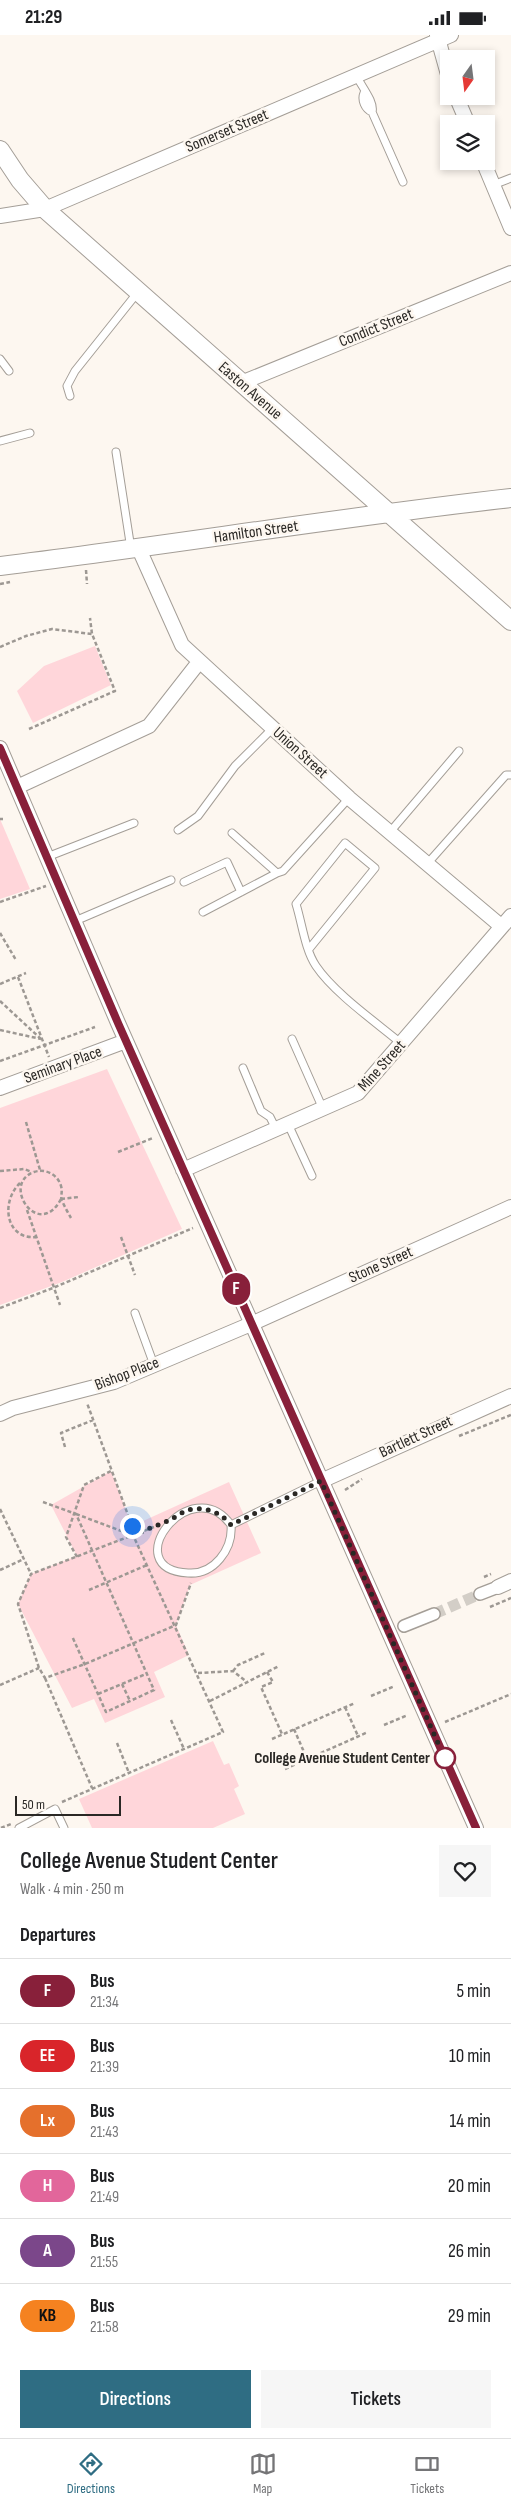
<!DOCTYPE html>
<meta charset="utf-8">
<style>
body{margin:0;font-family:"Sofia Sans Condensed",sans-serif;background:#f6f6f6;color:#202124;height:100vh;display:flex;flex-direction:column;font-size:19px;white-space:nowrap}
*{box-sizing:border-box;margin:0}
p{font-size:16px;color:#757577}
.icon{flex:none;width:28px;height:28px;fill:none;stroke:currentColor;stroke-width:2;stroke-linecap:round;stroke-linejoin:round}
.map{position:relative;height:1793px;overflow:hidden}
.side{display:flex;flex-direction:column;background:#fff;flex:1}
.side>*{flex:none}
.badge{padding:0 10px;border-radius:16px;font-size:18px;line-height:32px}
.needle{width:32px;rotate:194deg}
.fabs{position:absolute;left:440px;top:15px;display:grid;gap:10px}
.fabs a{display:grid;place-items:center;width:55px;height:55px;border-radius:0px;background:#fff;box-shadow:0 2px 8px #0003;font-size:25px}
.scale{position:absolute;left:15px;bottom:12px;width:106px;box-sizing:border-box;padding-left:5px;border:2px solid #2a2825;border-top:0;font-size:14px;line-height:18px;white-space:nowrap;color:#2a2825;-webkit-text-stroke:4px #fdf7f0;paint-order:stroke}
.you{position:absolute;width:25px;height:25px;margin:-12px;border:4px solid #fff;border-radius:50%;background:#1a73e8;box-shadow:0 0 0 8px #1a73e833}
.map>.badge{position:absolute;translate:-50% -50%;box-shadow:0 0 0 2px #fff}
h2{padding:0 20px;font-size:19px;line-height:45px}
.round{display:grid;place-items:center;flex:none;width:52px;height:52px;border-radius:0px;background:#f6f6f6}
.overview{display:flex;align-items:center;justify-content:space-between;height:85px;padding:0 20px}
h1{font-size:24px;font-weight:600;line-height:38px}
.primary-button{display:flex;gap:10px;margin-top:auto;padding:10px 20px}
.primary-button a{flex:1;height:58px;border-radius:0px;background:#2f6d83;color:#fff;font-size:20px;font-weight:600;line-height:58px;text-align:center}
.primary-button a+a{background:#f6f6f6;color:#202124}
ul{padding:0;list-style:none}
li{display:flex;align-items:center;gap:15px;height:65px;padding:0 20px;border-top:1px solid #e0e0e0}
li div{flex:1}
li b{display:block;font-size:19px}
li em{font-style:normal}
li .badge{min-width:55px;font-weight:700;text-align:center}
.status{display:flex;justify-content:space-between;align-items:center;height:35px;padding:0 25px;background:#fff;direction:ltr}
.status svg{height:14px;fill:currentColor}
.dock{display:flex;justify-content:space-around;align-items:center;height:70px;border-top:1px solid #e0e0e0;background:#fff;font-size:14px;color:#757577}
.dock a{display:grid;justify-items:center;gap:2px}
.dock .on{color:#2f6d83}
.map>svg:first-child{display:block}
.green{fill:#ffd6da}
.lines{fill:none;stroke-linecap:round;stroke-linejoin:round}
.pedestrian-tunnel{stroke:#d3cec7;stroke-width:11;stroke-dasharray:11 5.5;stroke-linecap:butt}
.service-casing{stroke:#a49e97;stroke-width:9}
.pedestrian-casing{stroke:#a49e97;stroke-width:14}
.minor-casing{stroke:#a49e97;stroke-width:16}
.tertiary-casing{stroke:#a49e97;stroke-width:20}
.path{stroke:#9d9893;stroke-width:2.5;stroke-dasharray:4 2.5;stroke-linecap:butt}
.service{stroke:#fff;stroke-width:7}
.pedestrian{stroke:#fff;stroke-width:11}
.minor{stroke:#fff;stroke-width:14}
.tertiary{stroke:#fff;stroke-width:18}
.line-casing{stroke:#fff;stroke-width:11}
.line{stroke:#88203a;stroke-width:8}
.walk{stroke:#2a2825;stroke-width:5;stroke-dasharray:0 9}
.stop-dot{fill:#fff;stroke:#88203a;stroke-width:2.5}
.labels{text-anchor:middle;dominant-baseline:central;stroke-width:5;stroke-linejoin:round;paint-order:stroke}
.street-label{font-size:16px;fill:#2a2825;stroke:#fdf7f0}
.stop-label{font-size:16px;font-weight:bold;fill:#2a2825;stroke:#fdf7f0;text-anchor:end}
</style>
<div class="status"><b>21:29</b><svg viewBox="0 0 49 12"><path d="M0 12V9h3v3zM5 12V6h3v6zM10 12V3h3v9zM15 12V0h3v12zM26 1h20v11H26zM47 4h2v5h-2z"/></svg></div>
<div class="map">
<svg width="511" height="1793" viewBox="0 0 511 1793">
<rect width="100%" height="100%" fill="#fdf7f0"/>
<path class="green" d="M95 611 111 650 33 688 17 656 44 631Z
M0 784 30 854 0 864Z
M107 1034 182 1194 62 1247 0 1270V1073Z
M111 1436 132 1491 229 1447 261 1518 190 1550 176 1590 189 1620 154 1637 165 1662 105 1688 94 1664 72 1673 18 1569 31 1539 77 1521 51 1470Z
M213 1706 224 1730 229 1728 239 1751 234 1754 245 1779 213 1793H92L79 1764Z"/>
<g class="lines">
<path class="pedestrian-tunnel" d="M434 1579 480 1559"/>
<g class="service-casing">
<path id="service" d="M356 40C361 51 375 67 372 77
M364 58C361 65 365 74 372 77L403 147
M493 150 511 143
M0 324 9 336
M70 361 67 351 75 336 138 257
M0 406 30 398
M116 417 131 514
M178 795 198 781 235 731 272 694
M390 797 459 716
M232 798 277 838 283 836 349 763
M47 822 134 788
M427 829 506 740H511
M184 847 227 827 241 857
M203 877 277 838
M75 886 171 845
M309 914 375 833 345 808 296 869C302 888 305 915 316 931 334 958 377 988 402 1009
M292 1004 323 1074
M243 1033 261 1076 270 1082 276 1094
M288 1089 312 1141
M135 1278 154 1330
M231 1490C233 1514 214 1540 188 1538 115 1534 191 1434 231 1490L321 1446
M19 1793 55 1774 64 1793"/>
</g>
<g class="pedestrian-casing">
<path id="pedestrian" d="M480 1559 498 1552
M404 1591 434 1579"/>
</g>
<g class="minor-casing">
<path id="minor" d="M437 0 449 43
M456 61 468 89
M483 126 511 193
M0 181 45 174 451 0
M241 348 511 238
M139 514 182 610 349 763 501 891
M0 713 118 988 476 1793
M17 752 149 691 199 627
M0 1053 126 1006
M183 1135 358 1058 511 881
M0 1379 13 1373 114 1347 251 1289 511 1172
M321 1446 511 1361
M498 1552 511 1546"/>
</g>
<g class="tertiary-casing">
<path id="tertiary" d="M0 115 20 145 45 174 511 586
M0 531C171 510 340 482 511 463"/>
</g>
<path class="path" d="M86 535 87 549
M0 549 10 547
M0 612 26 601 52 594 92 599
M29 694 115 656 92 599 90 583
M0 784H3
M0 867 46 851
M0 898 16 925
M18 942 49 1022
M0 949 26 938
M0 966 41 1004
M0 995 41 1004
M0 1026 95 992
M26 1087 40 1135
M118 1117 153 1103
M0 1136 24 1134 32 1137
M20 1148C0 1167 6 1205 36 1202
M61 1164C39 1206 0 1149 34 1137 46 1133 58 1140 61 1151 63 1157 60 1162 62 1166 65 1172 68 1178 71 1183
M61 1164 79 1162
M27 1175 60 1270
M121 1202 135 1240
M0 1273 53 1253 193 1193
M459 1401 511 1380
M65 1412 61 1398 93 1385
M345 1455 362 1444
M43 1467 76 1479 154 1655 106 1677 72 1601
M0 1474 31 1539
M76 1479 132 1500
M154 1492 31 1539 18 1569 39 1633 45 1643 85 1629 176 1590 191 1548
M77 1522 66 1502 84 1450 111 1436
M0 1535 24 1524
M484 1542 491 1539
M89 1555 147 1530
M490 1572 511 1563
M233 1636 238 1630 265 1618
M267 1637 273 1647 261 1652 282 1699
M198 1638 233 1636 247 1647
M45 1643 92 1753
M122 1649 130 1666
M0 1650 39 1633
M98 1659 146 1639
M371 1661 395 1651
M210 1666 279 1631
M345 1672 358 1701
M171 1685 184 1714
M445 1687 511 1659
M384 1690 408 1680
M294 1694 307 1724
M272 1704 355 1668
M117 1708 129 1738
M285 1734 368 1697
M62 1767 223 1697 133 1500 132 1491 87 1368
M1 1793 11 1789"/>
<use href="#service" class="service"/>
<use href="#pedestrian" class="pedestrian"/>
<use href="#minor" class="minor"/>
<use href="#tertiary" class="tertiary"/>
</g>
<g class="lines">
<g class="line-casing">
<path id="line" d="M0 713 118 988 476 1793"/>
</g>
<use href="#line" class="line"/>
<path class="walk" d="M132 1491 133 1500C146 1495 158 1490 170 1485 176 1482 182 1477 188 1475 204 1471 221 1477 231 1490L321 1446 446 1726 445 1723"/>
</g>
<circle class="stop-dot" cx="445" cy="1723" r="10"/>
<g class="labels">
<g class="street-label">
<text transform="translate(227 96) rotate(-23)">Somerset Street</text>
<text transform="translate(376 293) rotate(-22)">Condict Street</text>
<text transform="translate(250 356) rotate(41)">Easton Avenue</text>
<text transform="translate(256 497) rotate(-8)">Hamilton Street</text>
<text transform="translate(300 718) rotate(42)">Union Street</text>
<text transform="translate(63 1030) rotate(-20)">Seminary Place</text>
<text transform="translate(382 1031) rotate(-48)">Mine Street</text>
<text transform="translate(381 1230) rotate(-24)">Stone Street</text>
<text transform="translate(127 1339) rotate(-21)">Bishop Place</text>
<text transform="translate(416 1402) rotate(-25)">Bartlett Street</text>
</g>
<g class="stop-label">
<text x="430" y="1723">College Avenue Student Center</text>
</g>
</g>
</svg>
<div class="fabs">
<a><svg class="needle" viewBox="-14 -14 28 28"><path d="M0-13l5 13h-10z" fill="#e53935"/><path d="M0 13l5-13h-10z" fill="#757577"/></svg></a>
<a><svg class="icon" aria-label="layers" viewBox="0 0 24 24"><path d="M12 4l9 5-9 5-9-5zM3 14l9 5 9-5"/></svg></a>
</div>
<div class="scale">50 m</div>
<div class="you" style="left:132px;top:1491px"></div>
<b class="badge" style="left:236px;top:1254px;background:#88203a;color:#fff">F</b>
</div>
<section class="side">
<div class="overview"><div><h1>College Avenue Student Center</h1><p>Walk · 4 min · 250 m</p></div><a class="round"><svg class="icon" aria-label="heart" viewBox="0 0 24 24"><path d="M12 20l-8-8c-3-5 5-10 8-4 3-6 11-1 8 4z"/></svg></a></div>
<h2>Departures</h2>
<ul>
<li><span class="badge" style="background:#88203a;color:#fff">F</span><div><b>Bus</b><p>21:34</p></div><em>5 min</em></li>
<li><span class="badge" style="background:#d9252a;color:#fff">EE</span><div><b>Bus</b><p>21:39</p></div><em>10 min</em></li>
<li><span class="badge" style="background:#e5702c;color:#fff">Lx</span><div><b>Bus</b><p>21:43</p></div><em>14 min</em></li>
<li><span class="badge" style="background:#e2669b;color:#fff">H</span><div><b>Bus</b><p>21:49</p></div><em>20 min</em></li>
<li><span class="badge" style="background:#7b478a;color:#fff">A</span><div><b>Bus</b><p>21:55</p></div><em>26 min</em></li>
<li><span class="badge" style="background:#f58220;color:#111">KB</span><div><b>Bus</b><p>21:58</p></div><em>29 min</em></li>
</ul>
<div class="primary-button"><a>Directions</a><a>Tickets</a></div>
</section>
<nav class="dock">
<a class="on"><svg class="icon" aria-label="directions" viewBox="0 0 24 24"><path d="M12 3l9 9-9 9-9-9zM9 14v-3h6M13 9l2 2-2 2"/></svg>Directions</a>
<a><svg class="icon" aria-label="map" viewBox="0 0 24 24"><path d="M3 6l6-2 6 2 6-2v14l-6 2-6-2-6 2zM9 4v14M15 6v14"/></svg>Map</a>
<a><svg class="icon" aria-label="tickets" viewBox="0 0 24 24"><path d="M3 7h18v10H3zM15 7v10"/></svg>Tickets</a>
</nav>
